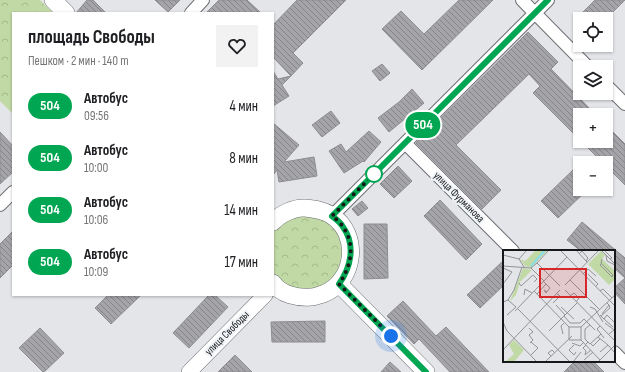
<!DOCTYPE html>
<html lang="ru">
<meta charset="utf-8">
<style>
body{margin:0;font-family:"Sofia Sans Condensed",sans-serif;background:#f2f2f2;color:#202124;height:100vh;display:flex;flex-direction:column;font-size:15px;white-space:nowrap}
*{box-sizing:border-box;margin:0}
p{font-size:13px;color:#757577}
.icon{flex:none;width:22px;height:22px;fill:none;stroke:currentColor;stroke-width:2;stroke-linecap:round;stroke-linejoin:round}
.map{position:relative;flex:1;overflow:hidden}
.panel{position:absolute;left:12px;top:12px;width:262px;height:284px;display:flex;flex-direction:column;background:#fff;border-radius:0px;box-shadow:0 1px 3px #0004}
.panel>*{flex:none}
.badge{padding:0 8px;border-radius:13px;font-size:14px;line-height:26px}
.tools{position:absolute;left:573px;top:12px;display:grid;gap:8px}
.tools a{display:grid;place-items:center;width:40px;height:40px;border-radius:0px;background:#fff;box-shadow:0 1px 3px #0004;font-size:20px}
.you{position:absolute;width:20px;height:20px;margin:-10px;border:3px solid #fff;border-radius:50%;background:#1a73e8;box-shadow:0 0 0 6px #1a73e833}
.map>.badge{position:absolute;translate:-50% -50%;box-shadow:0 0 0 2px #fff}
.round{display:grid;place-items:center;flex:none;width:42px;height:42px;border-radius:0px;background:#f2f2f2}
.overview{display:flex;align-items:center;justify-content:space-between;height:68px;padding:0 16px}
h1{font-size:19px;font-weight:700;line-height:30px}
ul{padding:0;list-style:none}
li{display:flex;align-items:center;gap:12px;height:52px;padding:0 16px}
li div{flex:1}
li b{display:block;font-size:15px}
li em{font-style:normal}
li .badge{min-width:44px;font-weight:700;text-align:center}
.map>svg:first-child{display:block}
.park{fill:url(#park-crowns)}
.building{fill:url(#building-back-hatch);stroke:#8d8d91}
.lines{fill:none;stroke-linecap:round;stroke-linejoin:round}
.minor-casing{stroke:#6d6f72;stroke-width:14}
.tertiary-casing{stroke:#6d6f72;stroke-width:16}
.secondary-casing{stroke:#6d6f72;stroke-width:18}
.minor{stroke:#fff;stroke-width:12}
.tertiary{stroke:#fff;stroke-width:15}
.secondary{stroke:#fff;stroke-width:17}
.line-casing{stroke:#fff;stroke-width:9}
.line{stroke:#00a651;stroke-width:6}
.walk{stroke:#161718;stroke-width:4;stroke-dasharray:0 7.2}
.stop-dot{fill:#fff;stroke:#00a651;stroke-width:2}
.labels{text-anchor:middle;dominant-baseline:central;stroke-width:4;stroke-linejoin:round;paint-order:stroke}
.street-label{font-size:11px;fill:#161718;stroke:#f0f3f7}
.inset-river{fill:none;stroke:#88dde5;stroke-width:2}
.inset-road{fill:none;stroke:#919395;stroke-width:1}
.view{fill:#d62828;fill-opacity:0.15;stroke:#d62828;stroke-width:2}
.inset-edge{fill:none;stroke:#161718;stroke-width:2}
</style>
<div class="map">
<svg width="625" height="372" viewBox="0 0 625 372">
<defs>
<pattern id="park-crowns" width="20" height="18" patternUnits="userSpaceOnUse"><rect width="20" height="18" fill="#c1d9a5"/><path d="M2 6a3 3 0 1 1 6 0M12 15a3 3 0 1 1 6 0" fill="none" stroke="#a5ba8d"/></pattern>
<pattern id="building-back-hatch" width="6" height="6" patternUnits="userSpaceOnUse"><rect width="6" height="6" fill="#a5a5a9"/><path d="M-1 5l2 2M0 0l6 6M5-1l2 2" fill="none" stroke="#858589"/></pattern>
</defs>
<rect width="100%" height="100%" fill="#e3e5e9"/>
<path class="park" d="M0 0H40L53 13H13V114L0 101Z
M312 213 335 225 346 248 341 272 321 290 294 291 273 275V231L277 225 287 217Z"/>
<path class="building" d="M87 0H93L106 13H76Z
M155 0H180L168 12Z
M219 0H247L261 13H206Z
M297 0H346L293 53 303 63 291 76 273 57V25Z
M459 0H493L422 70 382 29 401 11 424 34Z
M595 0H625L606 19H576Z
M528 32 558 62 551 69 596 115H580V140L533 93 540 86 529 74 456 145 501 190 482 209 416 143Z
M382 64 390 73 380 81 372 71Z
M273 71 278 79 291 76 282 85 289 96 273 106Z
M412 89 424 103 389 132 378 118 399 102Z
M331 111 340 123 322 137 312 125Z
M273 123 299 145 284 162 314 157 317 176 279 182 277 170 273 175Z
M606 125 625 144V185L606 166V163H603L581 141H606Z
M369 131 381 142 364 162 363 161 344 173 329 151 341 144 346 152Z
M0 132 13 146V172L0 184Z
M398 166 412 181 394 198 380 184Z
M576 167 580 171V189H588L558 218 541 201Z
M440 200 482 244 466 260 424 216Z
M362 201 368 208 358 216 352 209Z
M582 222 625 258V304L614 292V288L625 278 614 268V251H581L567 240Z
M364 224H387L388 278 364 279Z
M13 231V265L0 278V244Z
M504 260V285L480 308 467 295Z
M108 295H141L111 324 95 308Z
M209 295H215L228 307 189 348 173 333Z
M403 301 436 336 446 327 489 372H450L419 339 414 344 387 316Z
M325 321V342H272L271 322Z
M40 328 64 353 44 372H43L19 348Z
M235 355 252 372H218Z
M575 361H593L604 372H564Z
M390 362 401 372H381Z"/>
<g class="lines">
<g class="minor-casing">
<path id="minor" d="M522 0 588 67
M191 13 203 0
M606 85 625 104
M405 143 513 251
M0 205 13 192
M332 216 548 0
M614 352 625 363"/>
</g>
<g class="tertiary-casing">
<path id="tertiary" d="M189 372 265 295"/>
</g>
<g class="secondary-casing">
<path id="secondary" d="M53 0 66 13
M273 222C280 214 295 207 305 208 315 209 323 210 331 215 361 234 355 282 323 294 319 295 315 297 311 297 298 298 281 295 273 283
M339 284 426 372"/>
</g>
<use href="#minor" class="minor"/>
<use href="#tertiary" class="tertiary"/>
<use href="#secondary" class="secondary"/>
</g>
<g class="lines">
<g class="line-casing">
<path id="line" d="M426 372 339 284C351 267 356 245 343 227 341 223 336 219 332 216L548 0"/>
</g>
<use href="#line" class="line"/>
<path class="walk" d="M374 174 332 216C336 219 341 223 343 227 356 245 351 267 339 284L391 336"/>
</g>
<circle class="stop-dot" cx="374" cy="174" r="8"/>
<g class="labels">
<g class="street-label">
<text transform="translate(459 197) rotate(45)">улица Фурманова</text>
<text transform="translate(227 333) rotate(-45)">улица Свободы</text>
</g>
</g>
<g transform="translate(503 250)">
<rect width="112" height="112" fill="#e3e5e9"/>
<path d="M33 0H45L28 18 22 16 17 9 22 11ZM20 18 29 20 17 32 13 45 7 51Z" fill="#c1d9a5"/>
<path d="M98 1 102 5 99 9 112 21V29L106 35 85 14ZM11 90 21 100 11 112H2L11 104 6 95Z" fill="#c1d9a5"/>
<path class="inset-river" d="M28 16 42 0"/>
<path class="inset-road" d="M57 0 112 56M73 0 84 12M98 0 112 14M101 0 109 8 107 9M76 4 79 1 85 8 83 11M0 5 16 9 21 17M103 5 104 11 112 15M16 9 24 0M34 13 46 0M98 14 97 15 109 27 110 25 98 13 99 9M0 16 28 18 34 13 57 36M0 18 9 22 0 34M28 18 41 31M80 24 85 19 93 26M85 24 95 34 93 36M67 30 97 60M40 31 47 38 43 43 41 40 44 42M16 33 18 36 30 25 34 29 31 32M62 35 96 0M62 40 112 91M31 41 66 77M97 41 100 39 109 48M34 44 43 34M21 45 22 39 29 43M67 46 71 43 76 48 73 52M0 52 5 50 11 40 19 17M50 53 57 46 54 44M53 55 62 65M58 57 71 69M87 57 92 59 100 72M15 59 67 112M12 61 64 7M99 64 106 55 104 53M4 65 13 57 5 50M97 65 101 69 104 65 112 73M61 66 67 73H77L81 69 92 80M98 66 107 58 106 55M101 69 110 77M0 72 4 81 34 112M102 73 111 80 106 84M97 76 94 79 101 88M66 77H78V90H66ZM78 77 112 45M26 78 30 82 26 85 30 90 27 93M46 81 74 53M60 84 58 76 61 73M95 87 105 95M78 90 97 110M85 92 82 89V79L87 75M69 93 77 96 81 92M83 94 85 92 87 94 98 84M88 94 90 96 97 89M71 95 66 100 71 105 73 102M83 95 80 98 83 101 82 105 88 100M0 100 57 40M97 102 105 95 112 103M28 105 35 98 28 92M48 106 45 103 49 100 52 103M81 110 90 102M42 112 69 86M70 112 78 102M95 112 112 95"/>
<path class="view" d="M37 19H83V47H37Z"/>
<rect width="112" height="112" class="inset-edge"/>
</g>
</svg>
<div class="tools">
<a><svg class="icon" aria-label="locate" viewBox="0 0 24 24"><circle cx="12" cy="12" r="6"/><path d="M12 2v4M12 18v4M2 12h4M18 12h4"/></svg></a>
<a><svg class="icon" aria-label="layers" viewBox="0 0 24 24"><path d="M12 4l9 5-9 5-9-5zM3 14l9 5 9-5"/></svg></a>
<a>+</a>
<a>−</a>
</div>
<div class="you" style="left:391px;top:336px"></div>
<b class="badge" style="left:423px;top:125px;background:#00a651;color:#fff">504</b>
<section class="panel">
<div class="overview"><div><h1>площадь Свободы</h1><p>Пешком · 2 мин · 140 m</p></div><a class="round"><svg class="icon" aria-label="heart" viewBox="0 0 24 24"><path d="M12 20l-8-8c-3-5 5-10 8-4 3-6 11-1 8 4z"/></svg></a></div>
<ul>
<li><span class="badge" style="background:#00a651;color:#fff">504</span><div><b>Автобус</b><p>09:56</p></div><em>4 мин</em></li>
<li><span class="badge" style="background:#00a651;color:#fff">504</span><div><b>Автобус</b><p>10:00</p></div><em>8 мин</em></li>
<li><span class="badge" style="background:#00a651;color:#fff">504</span><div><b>Автобус</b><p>10:06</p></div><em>14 мин</em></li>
<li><span class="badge" style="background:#00a651;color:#fff">504</span><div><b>Автобус</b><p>10:09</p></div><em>17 мин</em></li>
</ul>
</section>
</div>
